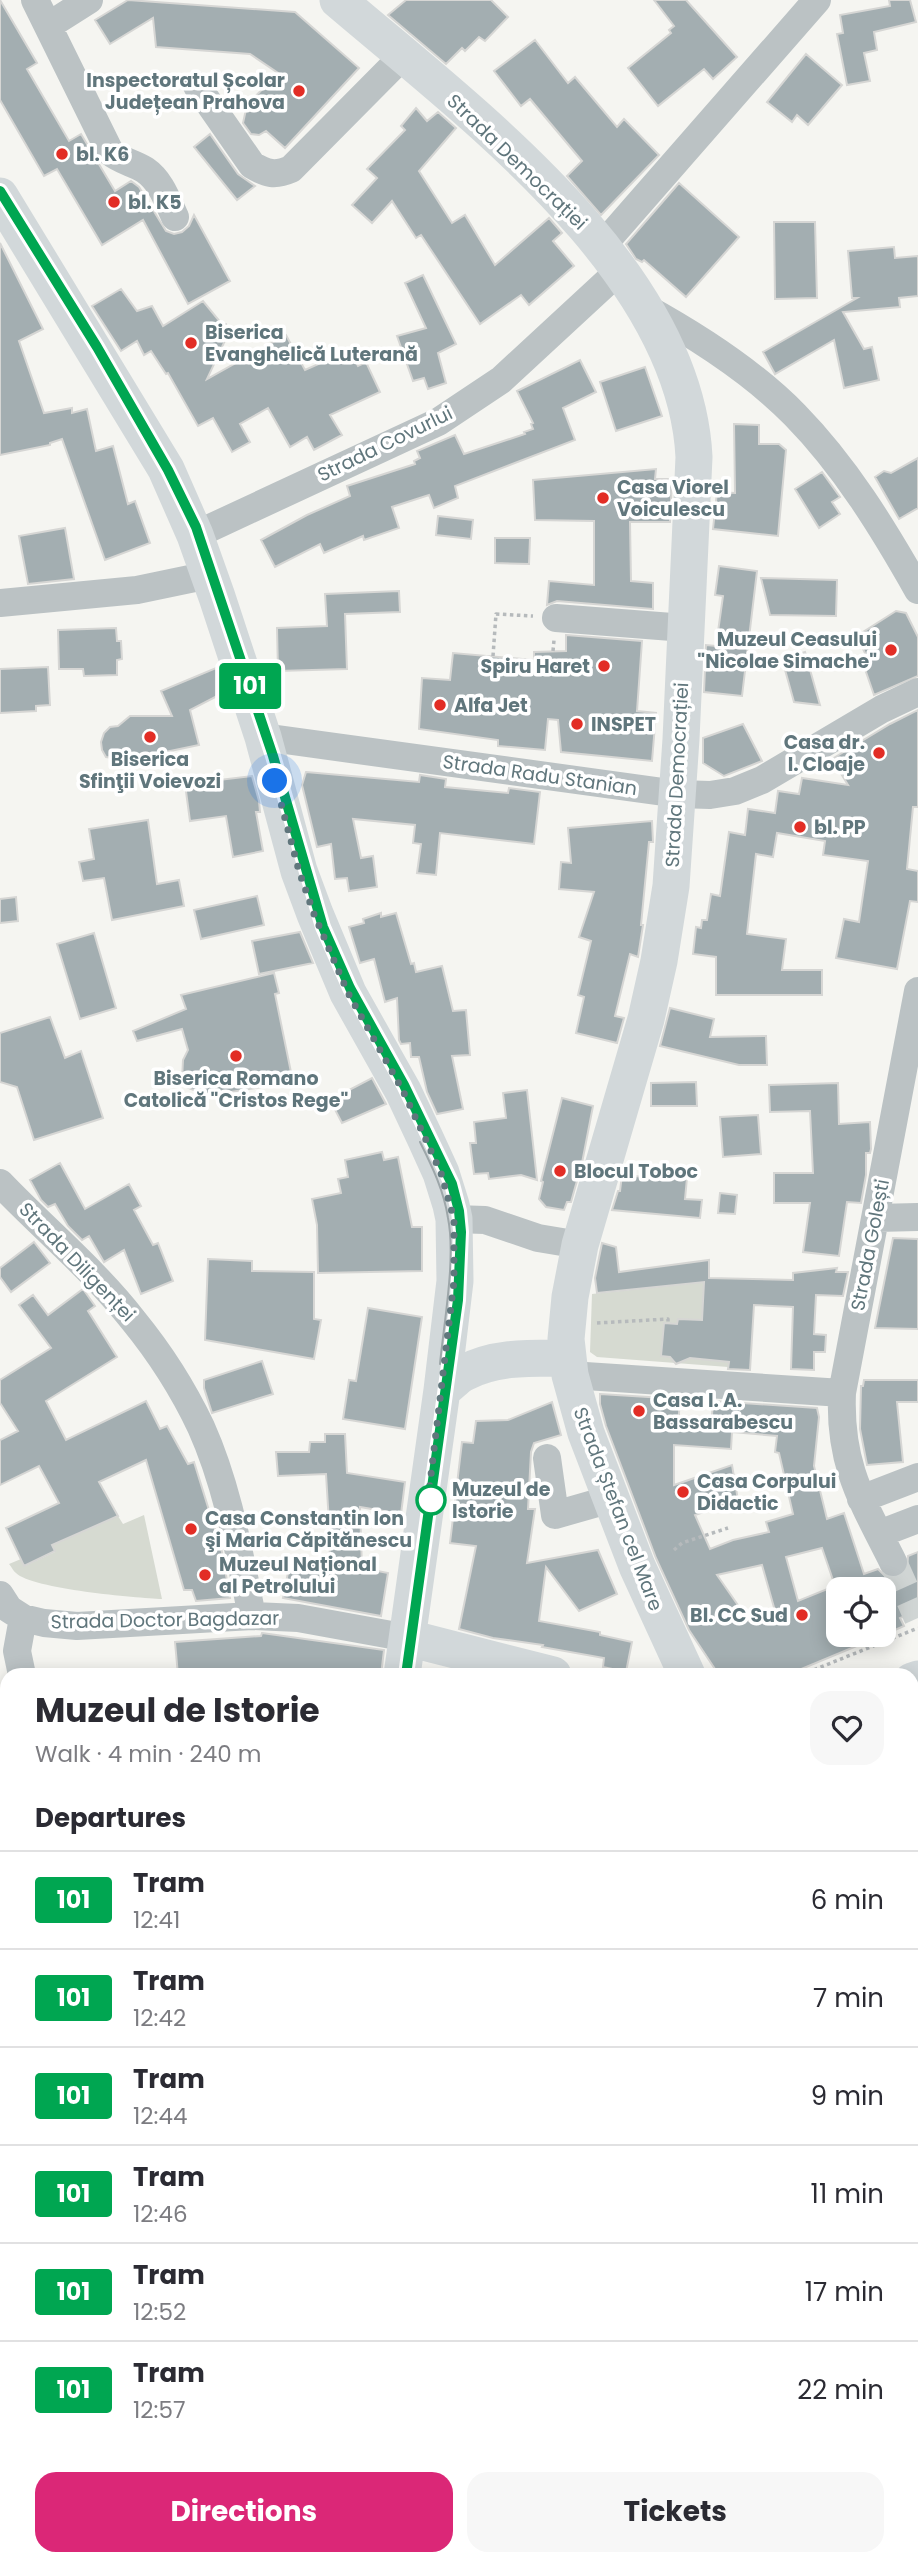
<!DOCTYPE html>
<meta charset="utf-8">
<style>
body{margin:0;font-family:Poppins,sans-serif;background:#f7f7f7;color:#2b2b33;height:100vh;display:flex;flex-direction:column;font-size:26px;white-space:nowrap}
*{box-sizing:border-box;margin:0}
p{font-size:23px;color:#7c7c81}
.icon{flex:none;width:38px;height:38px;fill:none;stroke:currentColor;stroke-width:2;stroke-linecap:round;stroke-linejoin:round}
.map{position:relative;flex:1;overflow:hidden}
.panel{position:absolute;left:0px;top:1668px;width:919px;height:898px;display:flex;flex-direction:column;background:#fff;border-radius:21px 21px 0 0;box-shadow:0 4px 18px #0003}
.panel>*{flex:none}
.badge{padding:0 14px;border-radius:5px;font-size:24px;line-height:46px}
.tools{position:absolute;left:826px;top:1577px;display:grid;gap:14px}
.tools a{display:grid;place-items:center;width:70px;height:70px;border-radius:14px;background:#fff;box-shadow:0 4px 18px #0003;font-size:35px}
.you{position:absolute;width:35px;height:35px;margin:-18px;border:5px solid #fff;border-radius:50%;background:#1a73e8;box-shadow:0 0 0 10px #1a73e833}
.map>.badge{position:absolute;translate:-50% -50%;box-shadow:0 0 0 4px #fff}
h2{padding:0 35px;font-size:26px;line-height:63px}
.round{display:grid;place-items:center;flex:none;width:74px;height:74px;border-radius:21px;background:#f7f7f7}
.summary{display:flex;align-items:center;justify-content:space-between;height:119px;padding:0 35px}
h1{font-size:33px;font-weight:700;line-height:52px}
.action{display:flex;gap:14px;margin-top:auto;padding:14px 35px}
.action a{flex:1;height:80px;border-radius:21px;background:#db2777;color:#fff;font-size:28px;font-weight:700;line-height:80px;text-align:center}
.action a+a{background:#f7f7f7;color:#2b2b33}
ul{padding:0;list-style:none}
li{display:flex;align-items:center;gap:21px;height:98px;padding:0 35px;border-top:2px solid #e1e1e2}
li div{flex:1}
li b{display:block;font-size:26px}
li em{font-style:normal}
li .badge{min-width:77px;font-weight:700;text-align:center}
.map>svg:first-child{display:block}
.green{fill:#d6dad1}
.building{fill:#a3aeb1;stroke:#d6d6d4;stroke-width:2;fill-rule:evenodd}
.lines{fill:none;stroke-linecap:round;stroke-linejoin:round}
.minor-tunnel{stroke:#d0d5d4;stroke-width:28;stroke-dasharray:28 14;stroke-linecap:butt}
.path{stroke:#b6babc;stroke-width:3.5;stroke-dasharray:3.5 3.5;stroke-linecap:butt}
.minor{stroke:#bbc2c4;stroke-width:28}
.major{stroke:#d2d8da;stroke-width:37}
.tram{stroke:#9da6a9;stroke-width:2}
.line-casing{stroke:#fff;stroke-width:16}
.line{stroke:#00a651;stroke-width:10}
.walk{stroke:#60767c;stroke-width:7;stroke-dasharray:0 12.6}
.poi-dot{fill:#e22d25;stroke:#fff;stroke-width:2.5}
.stop-dot{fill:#fff;stroke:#00a651;stroke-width:3.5}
.labels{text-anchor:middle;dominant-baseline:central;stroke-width:7;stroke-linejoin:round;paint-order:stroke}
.poi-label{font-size:19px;font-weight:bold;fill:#60767c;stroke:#fff;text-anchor:start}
.street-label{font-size:19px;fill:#60767c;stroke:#fff}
.stop-label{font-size:19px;font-weight:bold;fill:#60767c;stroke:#fff;text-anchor:start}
</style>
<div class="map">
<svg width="918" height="2565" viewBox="0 0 918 2565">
<rect width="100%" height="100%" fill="#f5f5f1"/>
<path class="green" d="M735 1279 728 1367 597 1357 590 1352 592 1294Z
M144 1515 162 1599C137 1598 32 1589 16 1573 13 1571 12 1567 9 1564L21 1559 25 1566 55 1552 52 1545 118 1516 123 1524Z"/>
<path class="building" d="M0 0 37 63 27 69 69 141 81 134 115 191 131 181 139 187 166 231 174 234 182 232 189 226 194 215 230 281 188 304 143 220 102 245 57 169 44 176 0 100Z
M128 0 295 12 359 68 285 148 266 131 259 135 251 134 243 123 247 105 278 73 250 54 156 47 153 18 110 44 95 20Z
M406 0H491L508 17 485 41 479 37 465 51 462 48 446 64 388 15Z
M654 0H686L737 57 713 79 704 69 658 106 628 68 671 33 669 30 674 26Z
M889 0H910L916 22 874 32 877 50 864 53 870 81 847 85 837 34 843 33 840 15 890 6Z
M535 40 568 83 575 77 617 127 624 119 659 155 601 215 567 176 582 161 530 99 521 106 494 71Z
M806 54 842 85 808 125 797 115 792 122 767 102Z
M416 108 427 121 438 112 456 128 419 171 452 223 465 215 495 265 549 218 562 233 553 241 574 266 529 305 521 295 480 324 421 235 416 238 392 201 372 223 352 205 377 178 367 169 405 130 401 126Z
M210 134 238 174 255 186 237 200 194 147Z
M679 183 739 237 686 297 644 260 642 262 636 259 626 244Z
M774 222H815L817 298 775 299Z
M0 243 43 329 19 341 44 413 72 408V413L87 409 96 451 113 446 128 504 135 501 150 543 105 560 62 439 50 443V445L0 455Z
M894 247 895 258 918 256V296L899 298 900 307 843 312 864 349 872 347 879 380 844 388 834 340 775 374 763 352 857 298H852L848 251Z
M423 275 456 344 438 353 446 383 428 389 424 378 413 381 397 336 426 328 405 283Z
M121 289 137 311 152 306 163 326 203 301 221 323 226 324 229 332 207 379 286 335 305 370 350 350 358 366 366 362 380 392 330 415 342 435 314 450 307 437 290 447 268 408 240 424 250 442 232 452 213 418 198 426 168 373 166 374 151 351 144 355 137 341 121 351 92 306Z
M580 360 596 392 563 408 575 440 455 486 458 498 434 508 429 495 392 507 399 528 364 540 363 536 324 553 320 544 275 567 261 540 307 515 350 496 347 486 415 464 414 461 420 458 417 451 455 435 464 454 525 434 524 432 533 429 531 424 533 423 517 391Z
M645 367 662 416 616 431 600 382Z
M734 424 759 425V444H779L786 450 778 536 713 529 717 492 735 493Z
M918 458V508L899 519 875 477 884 471 891 473Z
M656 469 655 479H672L670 522H630L631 581 653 583V609L557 601 547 605 549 581 594 585V521L535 520 533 480Z
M822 472 840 497 832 502 840 514 819 528 795 489Z
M438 516 473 520 471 539 436 535Z
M65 528 74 579 28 584 19 536Z
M495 538H530L529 564 495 563Z
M719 566 757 571 742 696 704 692 706 645 716 646 723 596 715 595Z
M761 578 837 580 836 616 770 615Z
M399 591 400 612 345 614 347 669 278 671 277 628 327 626 325 594Z
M896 611 906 613 918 637V676L874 695 865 669 869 661 858 639 860 634Z
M116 628 117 641H121L122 659 117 660V675L84 676 83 669H59L58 630Z
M566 635 642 641 637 711 656 713 652 761 561 752 558 720 548 719 545 750 498 746V740L419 729 422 678 450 680 453 653 534 660V652L566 651Z
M805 652 820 705 794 702 782 659Z
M48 667 50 705 36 706V711L0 713V669Z
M216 668 225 692 190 710 199 745 156 754 150 765 142 767 127 760 106 757 102 750 101 742 104 733 110 727 118 726 130 716H172L161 691Z
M918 710V807H913L907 869 918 871V902L910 901 897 969 836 958 844 919 859 922 868 861 823 855 825 841 777 833 773 857 756 854 747 934 786 939 782 970H822V995H716V957L693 954 696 927 701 928 702 920H707L711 894 720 896 729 832 745 835 748 809 775 813 778 791 799 794 802 778 848 785 832 759 890 724Z
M743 724 762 761 724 776 703 763V738Z
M306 772 419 782 420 775 446 779 445 787 508 793 509 788 540 792 534 844 440 833 436 875 417 873 421 844 413 843 415 825 353 819 361 858 373 856 377 887 349 891 347 878 335 879 331 844 317 847 302 785Z
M252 776 259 801 260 812H256L263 851 233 857 226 816 190 821 185 784Z
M148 820 157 884 179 880 184 906 112 920 104 878 83 881 79 862 94 859 89 829Z
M652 821 653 842H649L641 925H643L638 957 630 954 615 1016 624 1018 617 1043 576 1033 584 997 578 995 591 941 579 937 594 892 559 889 561 862 571 863 568 828Z
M257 896 264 925 201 939 194 910Z
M16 897 18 921 0 923V899Z
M381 913V917L396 913 411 964 414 963 416 972 442 966 453 1011 466 1010 470 1055 452 1056 463 1109 437 1114 427 1092 419 1057H411L410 1043 401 1044 399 1040 397 998 385 1002 374 959 360 963 349 927 364 923 363 919Z
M300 932 313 963 259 974 252 941Z
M94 933 116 1008 80 1019 57 944Z
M274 973 279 993 275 994 293 1082 218 1094 201 1093 186 1087 182 1080 183 1060 188 1050 182 1029 137 1041 133 1031 186 1009 181 995Z
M670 1008 714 1019 710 1037 766 1036 767 1065H739L660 1046Z
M50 1017 65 1058 81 1051 103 1118 34 1140 17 1087 0 1082V1033Z
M372 1078 386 1104 342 1123 330 1100Z
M696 1082 697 1106H651V1083Z
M838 1083 839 1124 870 1122 871 1149 870 1153H866V1175L861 1203 847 1202 839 1256 803 1252 810 1203H774V1173H813L810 1111 770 1112 769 1085Z
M527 1090 537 1180 521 1175 489 1179 488 1173 474 1174 470 1143H476L474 1122 506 1118 503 1093Z
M562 1098 593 1106 582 1163 571 1202H567L564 1210 546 1207 539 1199 543 1182 541 1181Z
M758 1115 761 1154 723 1157 720 1117Z
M382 1152 384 1160 398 1157 412 1227H422V1271L318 1273 317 1225 312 1199 341 1193 338 1179 348 1177 345 1160Z
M60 1163 85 1209 129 1184 141 1206 134 1210 153 1245 158 1243 173 1281 141 1294 124 1250 104 1262 89 1236 82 1240 68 1226 55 1204 48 1207 41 1200 30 1180Z
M645 1174 687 1178 685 1199 702 1200 700 1218 612 1210 618 1191H620L622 1175 645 1177Z
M720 1193 737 1195 735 1214 718 1213Z
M893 1238 918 1239V1329L875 1328Z
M34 1242 50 1263 11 1292 0 1277V1268Z
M602 1243 616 1247 619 1272 709 1260V1278L793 1280V1273L837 1268 836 1272H848L843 1296 816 1295 814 1334 826 1335 825 1352H814V1370L791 1369 793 1307 754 1305 750 1370 728 1369 729 1362 690 1358 676 1364 670 1357 661 1356 664 1323 677 1324 678 1319 702 1320 704 1282 597 1293 595 1278Z
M208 1259 252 1261V1271L314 1272V1319L321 1320 314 1359 205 1340Z
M83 1289 95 1306 88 1311 117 1357 46 1401 66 1440 146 1401 160 1429 167 1426 188 1464 194 1462 222 1552 230 1598 196 1601 192 1590H184L146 1460 99 1482 118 1516 52 1545 55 1551 24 1566 6 1528 59 1503 39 1466 0 1485V1440L18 1431 0 1403V1380L51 1348 19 1305 33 1295 48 1315Z
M368 1308 422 1317 405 1429 343 1419 349 1380 356 1381Z
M262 1361 273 1394 212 1413 204 1388V1380Z
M864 1380H918V1402H897L903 1462 867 1465 860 1429 861 1386H863Z
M600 1394 680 1399 678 1427 711 1429 713 1401 817 1408 819 1417 814 1466 827 1519 844 1513 864 1574 878 1569 885 1576 891 1578 900 1577 907 1570 908 1556 918 1552V1611L900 1618 904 1626 884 1635V1589H838V1634L883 1635 787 1675H719L689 1630 656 1558 606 1426 600 1404ZM732 1432 777 1436 775 1452 779 1453 793 1514 766 1522 769 1532 733 1540 710 1549 695 1515 738 1500 732 1465 674 1485V1445L731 1449ZM822 1548 835 1586 798 1601 786 1557ZM762 1565 775 1611 749 1621 717 1575Z
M552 1402 561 1435 534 1443 531 1452 528 1509H535L527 1563 598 1550 617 1594 579 1611 546 1567 539 1621 600 1632V1635L632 1642 626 1672 603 1667 604 1658 542 1647 543 1645 493 1638 459 1629 476 1546 450 1543 462 1442 473 1443 476 1421 508 1420Z
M325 1434H345L347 1473 405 1482 401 1514 360 1507 362 1568 388 1573 381 1616 283 1598 291 1557 330 1564 329 1523 326 1474 278 1476 276 1452H309L310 1442H325Z
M262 1633 384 1650 381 1675H178L175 1642 261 1636Z"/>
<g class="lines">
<path class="minor-tunnel" d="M893 1562 918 1618"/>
<path class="path" d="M553 651 554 640
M493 656 496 614 533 616
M597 1323 668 1319V1323
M674 1550 682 1543 728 1528
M801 1675 918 1628
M0 1890 7 1891"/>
<path class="minor" d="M35 0 110 152C121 161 134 163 145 170 161 181 167 200 175 217
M48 26 89 0
M197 86 252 165C267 174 275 176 291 169L403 56
M601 247 817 0
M644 307C695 335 754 373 795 415 845 466 883 528 918 590
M195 535 438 422 501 380 620 270
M0 603 137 590 209 575
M556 618 685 628
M263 737 678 794 710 795 735 791 762 780 882 709 918 692
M0 1183C44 1229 94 1270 133 1320 160 1353 183 1389 201 1427 228 1487 239 1553 252 1616
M876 1218 918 1217
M454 1219 485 1220 538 1238 580 1245
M570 1375 842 1393
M547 1458 555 1515 611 1499
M861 1499 918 1477
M879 1534 918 1519
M893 1562C862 1500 839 1465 842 1393L918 991
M0 1595 9 1609 23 1618 44 1623 77 1626 252 1616 298 1618 408 1638
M22 1675 17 1651 23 1618
M912 1832 918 1848
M912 1896 918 1894
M912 1933 918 1949
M0 2021 7 2016
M0 2185 7 2182
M912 2199 918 2197
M0 2371 7 2376
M751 2558 753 2565"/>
<path class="major" d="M338 0C469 112 685 270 694 457L681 739 671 886 659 961 646 1019 580 1245 570 1297 566 1339 570 1375 586 1433 637 1566 687 1675
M0 196 166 469 195 535 217 597 263 737 299 871 315 914 348 993 403 1091 426 1140 441 1173 451 1205 454 1219 455 1281 442 1390 402 1675
M442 1390C450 1385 456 1377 464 1373 495 1356 533 1358 567 1358
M408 1638 553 1675
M912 1681 918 1679
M0 1827H7
M912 2427H918
M214 2558 215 2565
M6 2565 13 2558
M441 2565 450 2558"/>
<path class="tram" d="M0 191 97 347 168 470 196 527 273 756 323 927 350 987 404 1085 452 1184 459 1211 462 1232 458 1300 406 1675
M420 1142C432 1166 444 1191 448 1218 456 1258 444 1322 440 1364
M201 2558 202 2565"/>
</g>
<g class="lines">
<g class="line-casing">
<path id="line" d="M0 191 97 347 168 470 196 527 273 756 323 927 350 988 404 1085 452 1184 459 1211 461 1232 458 1300 406 1675"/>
</g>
<use href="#line" class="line"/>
<path class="walk" d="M275 781 299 871 314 914 348 993 403 1091 426 1140 441 1173 454 1219V1281L428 1500H431"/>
</g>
<g class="poi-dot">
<circle cx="299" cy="91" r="7"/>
<circle cx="62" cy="154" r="7"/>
<circle cx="114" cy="202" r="7"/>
<circle cx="191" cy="343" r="7"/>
<circle cx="603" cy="498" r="7"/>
<circle cx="891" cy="650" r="7"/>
<circle cx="604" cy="666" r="7"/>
<circle cx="440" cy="705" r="7"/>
<circle cx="577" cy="724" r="7"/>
<circle cx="150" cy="737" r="7"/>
<circle cx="879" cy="753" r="7"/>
<circle cx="800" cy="827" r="7"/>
<circle cx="236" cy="1056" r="7"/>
<circle cx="560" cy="1171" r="7"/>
<circle cx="639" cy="1411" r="7"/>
<circle cx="683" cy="1492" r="7"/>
<circle cx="191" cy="1529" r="7"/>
<circle cx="205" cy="1575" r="7"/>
<circle cx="802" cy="1615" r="7"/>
</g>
<circle class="stop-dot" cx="431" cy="1500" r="14"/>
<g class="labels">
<g class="poi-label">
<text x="285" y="80" text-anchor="end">Inspectoratul Școlar<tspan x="285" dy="22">Județean Prahova</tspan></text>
<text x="76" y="154">bl. K6</text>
<text x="128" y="202">bl. K5</text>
<text x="205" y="332">Biserica<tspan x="205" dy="22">Evanghelică Luterană</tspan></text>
<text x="617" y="487">Casa Viorel<tspan x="617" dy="22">Voiculescu</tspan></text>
<text x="877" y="639" text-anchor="end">Muzeul Ceasului<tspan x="877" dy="22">"Nicolae Simache"</tspan></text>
<text x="590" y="666" text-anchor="end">Spiru Haret</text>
<text x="454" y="705">Alfa Jet</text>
<text x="591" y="724">INSPET</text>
<text x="865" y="742" text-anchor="end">Casa dr.<tspan x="865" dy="22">I. Cloaje</tspan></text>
<text x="150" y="759" text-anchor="middle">Biserica<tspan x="150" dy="22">Sfinţii Voievozi</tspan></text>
<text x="814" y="827">bl. PP</text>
<text x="236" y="1078" text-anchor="middle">Biserica Romano<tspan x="236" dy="22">Catolică "Cristos Rege"</tspan></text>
<text x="574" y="1171">Blocul Toboc</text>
<text x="653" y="1400">Casa I. A.<tspan x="653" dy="22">Bassarabescu</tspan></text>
<text x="697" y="1481">Casa Corpului<tspan x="697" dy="22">Didactic</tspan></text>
<text x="205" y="1518">Casa Constantin Ion<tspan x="205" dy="22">şi Maria Căpitănescu</tspan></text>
<text x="219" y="1564">Muzeul Național<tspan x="219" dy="22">al Petrolului</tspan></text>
<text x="788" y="1615" text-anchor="end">Bl. CC Sud</text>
</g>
<g class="street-label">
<text transform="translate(517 162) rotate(44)">Strada Democrației</text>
<text transform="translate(385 444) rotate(-26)">Strada Covurlui</text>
<text transform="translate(540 775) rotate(8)">Strada Radu Stanian</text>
<text transform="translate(677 775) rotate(-87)">Strada Democrației</text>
<text transform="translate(870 1245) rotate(-79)">Strada Golești</text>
<text transform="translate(77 1262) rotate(46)">Strada Diligenței</text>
<text transform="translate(618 1509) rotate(69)">Strada Ștefan cel Mare</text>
<text transform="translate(165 1620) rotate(-1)">Strada Doctor Bagdazar</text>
</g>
<g class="stop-label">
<text x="452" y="1489">Muzeul de<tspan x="452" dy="22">Istorie</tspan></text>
</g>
</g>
</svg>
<div class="tools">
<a><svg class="icon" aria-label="locate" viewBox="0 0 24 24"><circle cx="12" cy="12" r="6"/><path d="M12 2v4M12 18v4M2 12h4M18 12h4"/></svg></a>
</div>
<div class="you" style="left:275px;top:781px"></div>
<b class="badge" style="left:250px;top:686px;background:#00a651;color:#fff">101</b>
<section class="panel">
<div class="summary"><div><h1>Muzeul de Istorie</h1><p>Walk · 4 min · 240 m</p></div><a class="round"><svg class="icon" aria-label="heart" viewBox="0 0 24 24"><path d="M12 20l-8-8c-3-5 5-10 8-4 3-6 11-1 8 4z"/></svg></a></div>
<h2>Departures</h2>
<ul>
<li><span class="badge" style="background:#00a651;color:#fff">101</span><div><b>Tram</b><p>12:41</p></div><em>6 min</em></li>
<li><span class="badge" style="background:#00a651;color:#fff">101</span><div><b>Tram</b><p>12:42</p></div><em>7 min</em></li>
<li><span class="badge" style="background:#00a651;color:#fff">101</span><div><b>Tram</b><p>12:44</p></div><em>9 min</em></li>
<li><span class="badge" style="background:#00a651;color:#fff">101</span><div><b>Tram</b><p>12:46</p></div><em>11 min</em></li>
<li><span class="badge" style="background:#00a651;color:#fff">101</span><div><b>Tram</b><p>12:52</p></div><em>17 min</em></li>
<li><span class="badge" style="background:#00a651;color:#fff">101</span><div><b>Tram</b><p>12:57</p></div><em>22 min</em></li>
</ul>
<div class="action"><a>Directions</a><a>Tickets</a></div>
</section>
</div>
